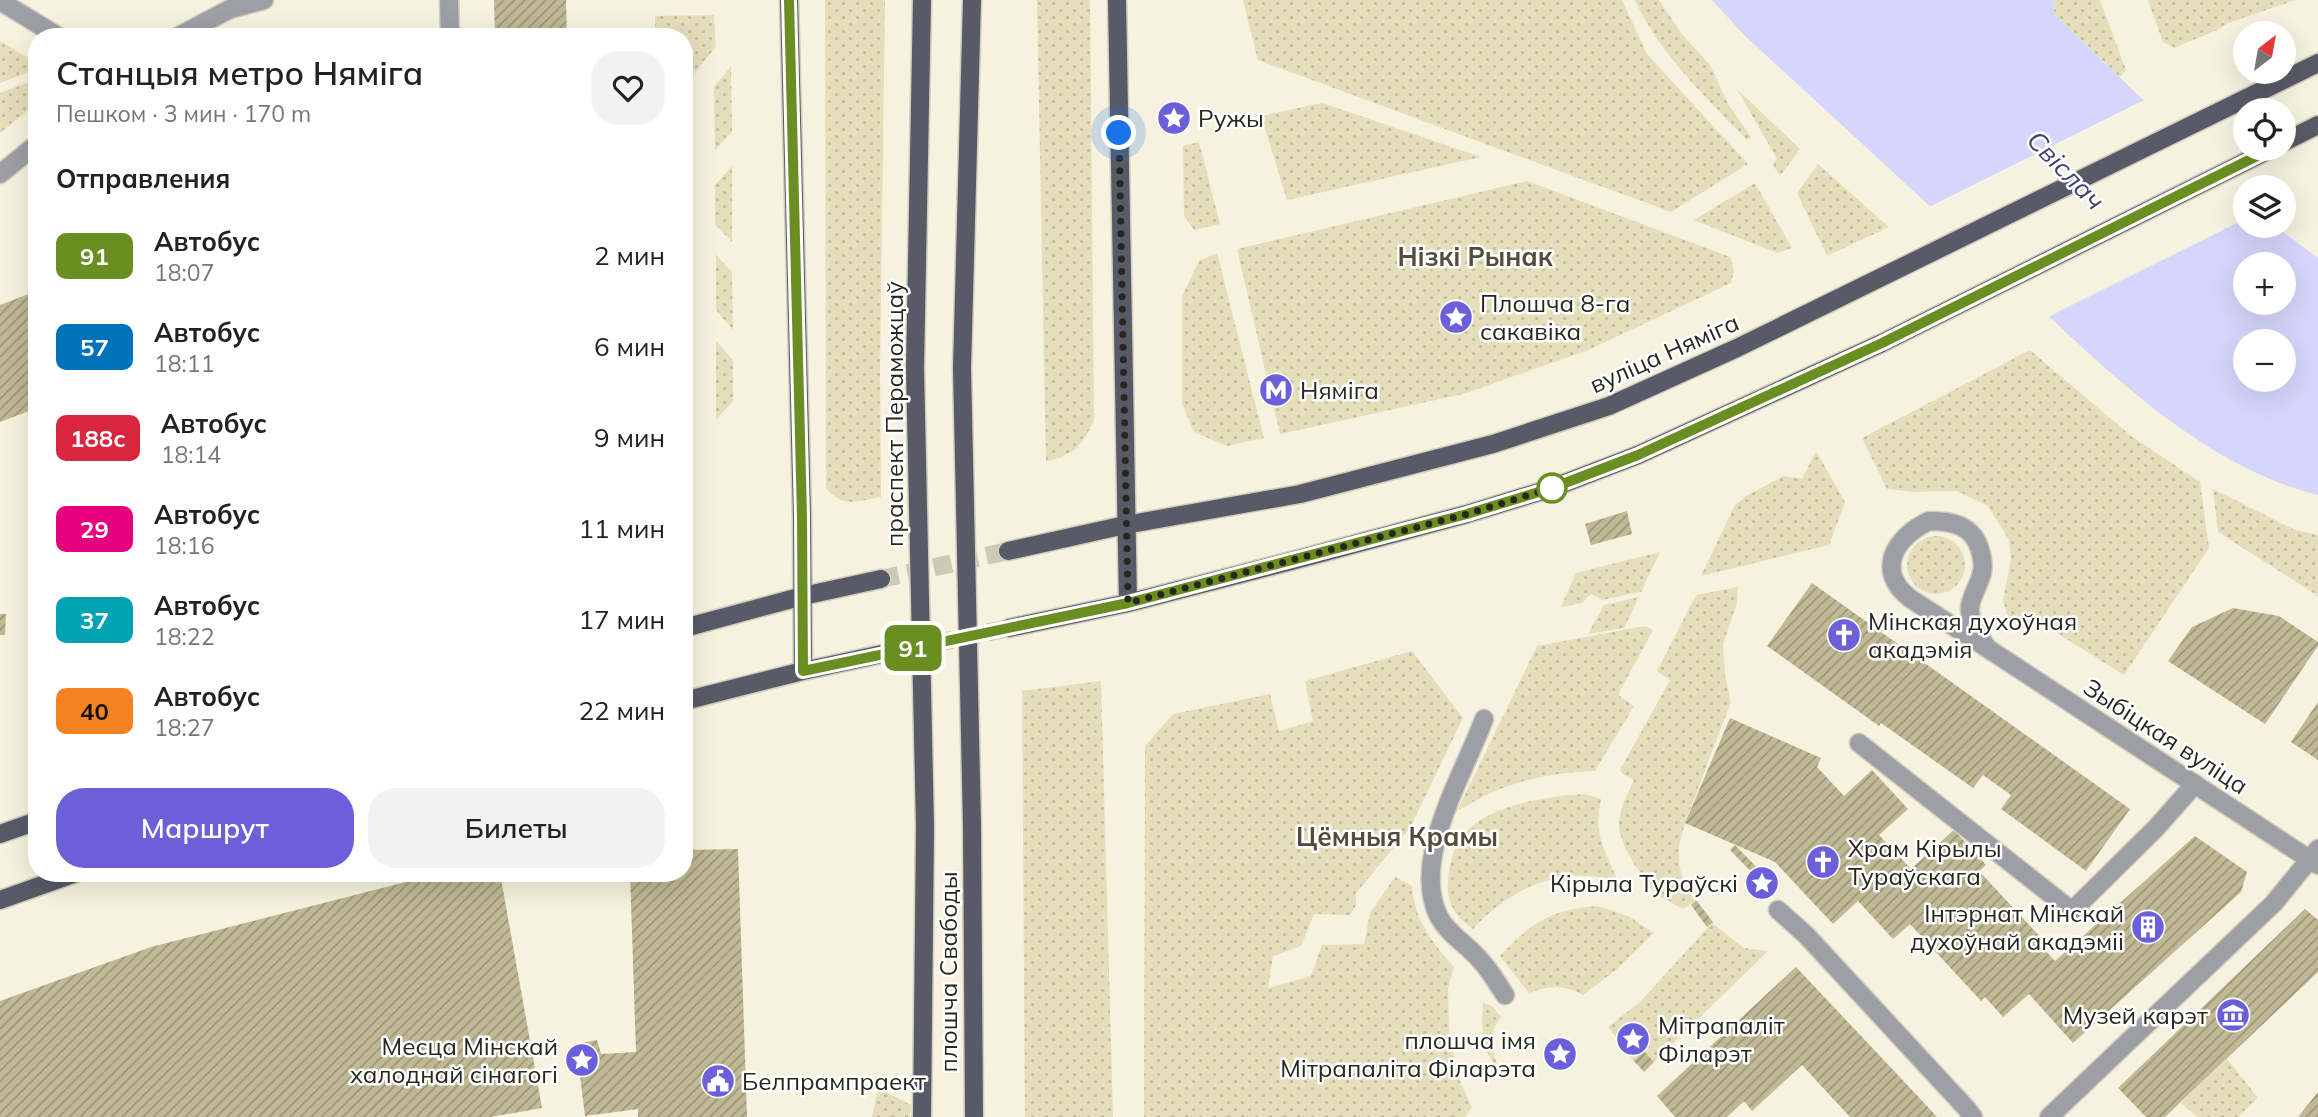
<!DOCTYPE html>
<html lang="ru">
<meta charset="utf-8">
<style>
body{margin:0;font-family:Mulish,sans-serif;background:#f2f2f2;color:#222;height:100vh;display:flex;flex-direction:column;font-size:26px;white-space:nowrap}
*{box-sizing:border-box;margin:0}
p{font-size:23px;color:#767676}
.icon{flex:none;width:38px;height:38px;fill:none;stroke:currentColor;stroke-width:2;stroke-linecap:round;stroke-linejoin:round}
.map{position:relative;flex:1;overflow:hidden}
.drawer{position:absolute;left:28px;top:28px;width:665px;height:854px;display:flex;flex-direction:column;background:#fff;border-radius:28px;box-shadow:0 7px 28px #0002}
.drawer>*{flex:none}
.badge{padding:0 14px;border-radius:10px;font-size:24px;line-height:46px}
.needle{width:46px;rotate:31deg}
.fabs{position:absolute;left:2233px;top:21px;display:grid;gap:14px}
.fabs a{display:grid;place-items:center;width:63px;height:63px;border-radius:50%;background:#fff;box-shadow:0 7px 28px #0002;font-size:35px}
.you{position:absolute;width:35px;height:35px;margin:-18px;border:5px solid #fff;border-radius:50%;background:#1a73e8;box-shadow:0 0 0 10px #1a73e833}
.map>.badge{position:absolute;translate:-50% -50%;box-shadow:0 0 0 4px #fff}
h2{padding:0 28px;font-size:26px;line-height:63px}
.round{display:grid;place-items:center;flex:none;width:74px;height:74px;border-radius:28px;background:#f2f2f2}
.head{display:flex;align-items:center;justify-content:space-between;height:119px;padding:0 28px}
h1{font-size:33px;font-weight:600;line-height:52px}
.button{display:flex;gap:14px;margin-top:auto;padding:14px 28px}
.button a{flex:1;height:80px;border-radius:28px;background:#6b60da;color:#fff;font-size:28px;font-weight:600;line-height:80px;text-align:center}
.button a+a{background:#f2f2f2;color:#222}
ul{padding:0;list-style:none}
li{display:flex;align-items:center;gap:21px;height:91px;padding:0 28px}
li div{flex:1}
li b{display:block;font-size:26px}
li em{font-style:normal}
li .badge{min-width:77px;font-weight:700;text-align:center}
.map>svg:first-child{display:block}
.grass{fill:url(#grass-dots)}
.water{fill:#d5d6fb;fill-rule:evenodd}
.pier{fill:#f6f2df}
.building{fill:url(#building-hatch)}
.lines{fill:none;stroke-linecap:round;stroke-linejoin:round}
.primary-tunnel{stroke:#cdc9b9;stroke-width:18;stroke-dasharray:18 9;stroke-linecap:butt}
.service-casing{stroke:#d1cdbc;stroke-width:21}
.pedestrian-casing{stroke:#d1cdbc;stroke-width:21}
.minor-casing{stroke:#d1cdbc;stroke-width:21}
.primary-casing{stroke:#d1cdbc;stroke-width:21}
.service{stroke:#9d9ea6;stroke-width:18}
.pedestrian{stroke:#9d9ea6;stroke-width:18}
.minor{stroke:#9d9ea6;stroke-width:18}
.primary{stroke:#595a68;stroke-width:18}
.primary-bridge-casing{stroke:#d1cdbc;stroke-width:21;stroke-linecap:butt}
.primary-bridge{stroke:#595a68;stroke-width:18}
.line-casing{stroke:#fff;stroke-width:16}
.line{stroke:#6b8e23;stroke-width:10}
.walk{stroke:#27261f;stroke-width:7;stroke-dasharray:0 12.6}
.stop-dot{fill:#fff;stroke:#6b8e23;stroke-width:3.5}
.labels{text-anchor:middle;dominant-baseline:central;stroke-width:5;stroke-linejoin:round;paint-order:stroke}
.poi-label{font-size:24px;fill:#27261f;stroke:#fff;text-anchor:start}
.street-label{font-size:24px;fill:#27261f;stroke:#fff}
.water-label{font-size:26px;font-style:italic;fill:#414070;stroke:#fff}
.neighbourhood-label{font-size:26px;font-weight:bold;fill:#504d3d;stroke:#fff}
</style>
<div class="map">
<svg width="2318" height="1117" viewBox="0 0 2318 1117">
<defs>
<pattern id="grass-dots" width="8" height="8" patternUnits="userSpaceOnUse" patternTransform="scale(1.75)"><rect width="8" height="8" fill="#e5debb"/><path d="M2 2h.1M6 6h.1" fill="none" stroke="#c4bea0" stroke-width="1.8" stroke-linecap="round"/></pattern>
<pattern id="building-hatch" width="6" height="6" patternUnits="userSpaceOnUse" patternTransform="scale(1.75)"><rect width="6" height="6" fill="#c0b995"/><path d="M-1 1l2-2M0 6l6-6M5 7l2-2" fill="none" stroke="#9c9679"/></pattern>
</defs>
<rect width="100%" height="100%" fill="#f6f2df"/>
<path class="grass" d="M825 0H885L880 368 881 497C857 501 844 509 826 488Z
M1037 0H1090L1094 420C1081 448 1076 453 1046 462Z
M1243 0H1622L1647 54 1748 164 1671 212 1258 60Z
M1635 0H1659L1681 33 1710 65 1728 104 1751 137 1747 140C1707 98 1659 54 1635 0Z
M2053 0H2100L2126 70 2120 77 2055 15Z
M2148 0H2295L2228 23 2217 30 2174 48 2163 42Z
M714 15 716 47 689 79 688 189H684V37H655V16Z
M0 41 37 63V69L0 83Z
M731 66 732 132 715 150 714 87Z
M37 79V103L0 133V93Z
M1737 89 1800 149 1780 176 1773 165 1777 159Z
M1322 103 1481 157 1287 200 1261 116Z
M1199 142 1220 224 1194 230 1184 215 1183 146Z
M1818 164 1889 227 1827 256 1797 193Z
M732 166V242L715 224V185Z
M1527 181 1730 257 1734 271 1731 283 1586 351 1463 394 1280 434 1237 249Z
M1755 183 1792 248 1777 253 1694 220Z
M684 213H688L690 446H684Z
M1217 253 1264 438 1227 446 1194 432 1182 404V296L1199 261Z
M716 255 732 272 733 330 716 310Z
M716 341 733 360V401L716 420Z
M2030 350 2131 436 2200 482 2209 548 2124 675 2049 628 2023 625 2008 617 2003 601 2011 559 2009 540 1988 506 1957 491 1916 492 1887 489 1862 438Z
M1816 451 1845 502 1829 545 1701 576 1735 505 1748 495 1784 476 1802 479Z
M2213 489 2295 530 2318 535V596L2218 532Z
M1907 565a29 29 0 1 1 58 0a29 29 0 1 1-58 0Z
M1660 552 1641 592 1602 600 1591 594 1582 603 1561 607 1576 573Z
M1738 587 1737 603 1723 644 1725 676 1731 702 1685 823 1679 846V865L1684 884 1695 901 1684 909C1675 904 1663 900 1656 893 1643 880 1619 844 1619 826 1619 809 1627 795 1634 780L1623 774 1620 770 1670 680 1657 671 1696 595Z
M1639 597 1624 628 1588 634 1604 605Z
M1645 626 1653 630 1618 695 1634 706 1595 771C1538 774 1506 782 1457 811L1537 646Z
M1412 651 1463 718 1410 828 1356 893V905L1350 915 1314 914 1301 946 1273 956 1268 988 1311 976 1322 945 1364 944 1370 913 1395 877 1412 886C1413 918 1434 945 1454 967L1448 988 1449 1029 1458 1077 1472 1107 1465 1117H1144L1145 746 1173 714 1270 694 1279 731 1313 721 1305 681Z
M1101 681 1113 1117H1025L1022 691Z
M1585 794 1601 799C1593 836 1604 846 1617 879 1603 878 1588 875 1573 876 1534 878 1499 901 1473 929 1455 917 1446 902 1448 880 1450 864 1453 846 1464 834 1489 805 1548 796 1585 794Z
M1598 906 1628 916 1654 933 1617 969 1583 995C1565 985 1548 985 1529 993L1500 956C1531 923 1551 909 1598 906Z
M1712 923 1744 948 1768 951 1654 1062 1644 1052 1634 1061 1608 1027 1640 1002Z
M1483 1003 1492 1006 1501 1017C1488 1033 1492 1051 1499 1070 1481 1050 1481 1028 1483 1003Z
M2227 1059 2258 1098 2238 1117H2198L2181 1103Z
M878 1088 911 1105 910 1117H872Z"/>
<path class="water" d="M1712 0H2053L2055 15 2245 198V226H2275L2318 258V495C2192 464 2089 352 1996 267 1912 190 1829 113 1745 36ZM2245 264H2284V303H2245ZM2245 341H2284V380H2245Z"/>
<path class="pier" d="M2148 98 2245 193V219L2046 318 1927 208Z"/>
<path class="building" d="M494 0H566L567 37H495Z
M31 293 35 302H37V408L0 422V305Z
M1627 511 1632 534 1591 545 1585 524Z
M1812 583 2130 809 2086 871 2001 809 2011 795 1983 775 1973 788 1881 723 1879 726 1767 646Z
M2233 608 2279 616 2318 642V646L2265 724 2168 661 2192 627Z
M0 614H6L5 635H0Z
M2318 702V760L2291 742Z
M1730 718 1821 758 1817 767 1844 796 1872 770 1908 809 1879 835 1911 869 1954 830 1986 865 1979 871 2045 942 2041 946 2055 961 2195 836 2247 872 2241 892 2073 1043 2029 994 2003 1017 1985 997 1981 1001 1910 924 1893 939 1858 901 1833 924 1775 862 1685 823Z
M1735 845 1770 881 1765 886 1730 850Z
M738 849 747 1117H638V1109L585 1116 576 1044 597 1040 601 1054 636 1052 630 873H684V850Z
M441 873H500L542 1108 490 1117H0V1001L151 947Z
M1696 900 1713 922 1707 927 1691 905Z
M2305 909 2318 920V972L2165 1117H2146L2118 1088Z
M1796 967 1912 1090 1937 1117H1850L1802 1065 1752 1111 1744 1101 1727 1117H1675L1657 1096Z
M1644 1051 1654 1062 1644 1072 1634 1061Z
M2318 1092V1117H2298Z"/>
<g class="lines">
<path class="primary-tunnel" d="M881 579 1008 551
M882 654 1009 628"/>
<g class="service-casing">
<path id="service" d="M449 0 450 37
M0 1 59 37
M177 37 230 9 264 0
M0 174 37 144
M1929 521C1952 521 1973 525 1980 550 1982 557 1984 565 1982 572 1980 584 1971 595 1970 608 1969 623 1980 636 1987 648L1911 599C1874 571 1895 537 1929 521Z
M1859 743 2072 911 2156 828 2195 784
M1778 910 1806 935 1967 1109 1973 1117"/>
</g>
<g class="pedestrian-casing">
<path id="pedestrian" d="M1484 719C1464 774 1410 860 1439 917 1449 935 1468 945 1480 960 1490 970 1497 983 1505 995"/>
</g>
<g class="minor-casing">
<path id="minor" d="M1987 648 2318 865
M2049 1117 2274 903 2318 849"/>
</g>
<g class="primary-casing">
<path id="primary" d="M789 0 802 517 803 671
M1117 0 1128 603
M2284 142 2318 125
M915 368 922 0
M962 368 972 0
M1008 551 1125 525 1300 494 1493 444 1609 406 1737 348 2318 63
M684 628 803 596 881 579
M1009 628 1128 603 1295 560 1467 514 1552 488 1638 455 1882 343 2271 149
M684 701 803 671 882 654
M972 826 974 1117
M0 834 37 821
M0 900 76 873
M922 1117 925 827"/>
</g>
<use href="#service" class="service"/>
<use href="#pedestrian" class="pedestrian"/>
<use href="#minor" class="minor"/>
<use href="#primary" class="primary"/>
<g class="primary-bridge-casing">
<path id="primary-bridge" d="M915 368 925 827
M962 368 972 826"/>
</g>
<use href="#primary-bridge" class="primary-bridge"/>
</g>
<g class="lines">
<g class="line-casing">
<path id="line" d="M789 0 802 517 803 671 1128 603 1467 514 1552 488 1638 455 1882 343 2271 149"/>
</g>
<use href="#line" class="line"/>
<path class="walk" d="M1119 133 1128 603 1467 514 1552 488"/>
</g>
<defs>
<g id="sight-disc" transform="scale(1.75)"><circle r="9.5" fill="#6b60da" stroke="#fff"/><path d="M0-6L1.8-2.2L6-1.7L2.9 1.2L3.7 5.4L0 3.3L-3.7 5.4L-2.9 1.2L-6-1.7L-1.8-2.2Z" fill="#fff"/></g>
<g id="metro-disc" transform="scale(1.75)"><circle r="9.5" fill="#6b60da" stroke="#fff"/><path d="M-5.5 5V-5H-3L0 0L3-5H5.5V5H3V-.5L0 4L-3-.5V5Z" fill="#fff"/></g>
<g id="church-disc" transform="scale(1.75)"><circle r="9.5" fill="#6b60da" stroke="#fff"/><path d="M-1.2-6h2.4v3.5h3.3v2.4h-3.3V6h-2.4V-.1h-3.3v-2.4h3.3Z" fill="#fff"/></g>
<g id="building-disc" transform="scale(1.75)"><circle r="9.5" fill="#6b60da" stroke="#fff"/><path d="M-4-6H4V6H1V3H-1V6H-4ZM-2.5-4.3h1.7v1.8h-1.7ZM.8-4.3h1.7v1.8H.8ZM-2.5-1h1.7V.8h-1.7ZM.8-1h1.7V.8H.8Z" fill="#fff"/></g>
<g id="museum-disc" transform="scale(1.75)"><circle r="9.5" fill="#6b60da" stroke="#fff"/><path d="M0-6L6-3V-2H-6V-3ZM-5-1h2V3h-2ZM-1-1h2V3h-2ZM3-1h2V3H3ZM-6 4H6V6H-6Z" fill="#fff"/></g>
<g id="civic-disc" transform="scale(1.75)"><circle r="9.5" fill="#6b60da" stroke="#fff"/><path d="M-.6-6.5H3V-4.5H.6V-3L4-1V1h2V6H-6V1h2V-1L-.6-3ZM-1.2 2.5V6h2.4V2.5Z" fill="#fff"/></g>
</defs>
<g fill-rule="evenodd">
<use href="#sight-disc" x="1174" y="118"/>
<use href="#sight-disc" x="1456" y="317"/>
<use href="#metro-disc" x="1276" y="390"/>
<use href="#church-disc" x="1844" y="635"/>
<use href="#church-disc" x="1823" y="862"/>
<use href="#sight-disc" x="1762" y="883"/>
<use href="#building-disc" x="2148" y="927"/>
<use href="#museum-disc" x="2233" y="1015"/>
<use href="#sight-disc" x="1633" y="1039"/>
<use href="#sight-disc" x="1560" y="1054"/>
<use href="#sight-disc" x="582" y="1060"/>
<use href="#civic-disc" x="718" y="1081"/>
</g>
<circle class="stop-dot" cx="1552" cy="488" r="14"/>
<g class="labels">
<g class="poi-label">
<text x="1198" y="118">Ружы</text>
<text x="1480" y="303">Плошча 8-га<tspan x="1480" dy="28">сакавіка</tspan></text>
<text x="1300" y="390">Няміга</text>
<text x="1868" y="621">Мінская духоўная<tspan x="1868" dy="28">акадэмія</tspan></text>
<text x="1848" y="848">Храм Кірылы<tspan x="1848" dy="28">Тураўскага</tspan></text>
<text x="1738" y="883" text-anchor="end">Кірыла Тураўскі</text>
<text x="2124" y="913" text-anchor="end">Інтэрнат Мінскай<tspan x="2124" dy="28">духоўнай акадэміі</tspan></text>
<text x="2208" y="1015" text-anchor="end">Музей карэт</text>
<text x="1658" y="1025">Мітрапаліт<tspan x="1658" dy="28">Філарэт</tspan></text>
<text x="1536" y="1040" text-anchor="end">плошча імя<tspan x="1536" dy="28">Мітрапаліта Філарэта</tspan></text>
<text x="558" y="1046" text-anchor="end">Месца Мінскай<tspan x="558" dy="28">халоднай сінагогі</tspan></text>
<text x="742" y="1081">Белпрампраект</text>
</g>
<g class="street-label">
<text transform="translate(1664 353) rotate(-24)">вуліца Няміга</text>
<text transform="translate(894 414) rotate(-90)">праспект Пераможцаў</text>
<text transform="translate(2166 736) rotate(33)">Зыбіцкая вуліца</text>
<text transform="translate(948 972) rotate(-90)">плошча Свабоды</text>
</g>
<g class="water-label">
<text transform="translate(2066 170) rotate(46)">Свіслач</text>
</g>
<g class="neighbourhood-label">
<text x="1475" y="256">Нізкі Рынак</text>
<text x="1397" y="836">Цёмныя Крамы</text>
</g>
</g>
</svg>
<div class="fabs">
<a><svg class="needle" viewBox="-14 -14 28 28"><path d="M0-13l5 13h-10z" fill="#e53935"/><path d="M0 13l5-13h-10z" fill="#767676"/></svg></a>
<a><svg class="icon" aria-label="locate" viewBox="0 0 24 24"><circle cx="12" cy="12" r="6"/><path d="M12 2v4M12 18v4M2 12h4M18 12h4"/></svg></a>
<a><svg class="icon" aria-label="layers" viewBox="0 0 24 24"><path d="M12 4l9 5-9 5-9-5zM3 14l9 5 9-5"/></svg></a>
<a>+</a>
<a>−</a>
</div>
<div class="you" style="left:1119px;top:133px"></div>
<b class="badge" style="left:913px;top:648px;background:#6b8e23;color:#fff">91</b>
<section class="drawer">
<div class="head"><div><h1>Станцыя метро Няміга</h1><p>Пешком · 3 мин · 170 m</p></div><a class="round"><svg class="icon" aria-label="heart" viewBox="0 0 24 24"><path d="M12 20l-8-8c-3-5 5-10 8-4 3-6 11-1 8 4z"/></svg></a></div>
<h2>Отправления</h2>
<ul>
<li><span class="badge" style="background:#6b8e23;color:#fff">91</span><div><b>Автобус</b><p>18:07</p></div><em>2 мин</em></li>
<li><span class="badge" style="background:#0072bc;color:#fff">57</span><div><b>Автобус</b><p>18:11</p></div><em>6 мин</em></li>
<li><span class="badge" style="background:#d7263d;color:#fff">188с</span><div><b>Автобус</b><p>18:14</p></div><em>9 мин</em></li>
<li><span class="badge" style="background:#e6007e;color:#fff">29</span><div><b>Автобус</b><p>18:16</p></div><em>11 мин</em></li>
<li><span class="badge" style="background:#00a3b4;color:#fff">37</span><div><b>Автобус</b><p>18:22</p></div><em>17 мин</em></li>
<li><span class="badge" style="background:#f58220;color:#111">40</span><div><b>Автобус</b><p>18:27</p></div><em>22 мин</em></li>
</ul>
<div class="button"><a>Маршрут</a><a>Билеты</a></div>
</section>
</div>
